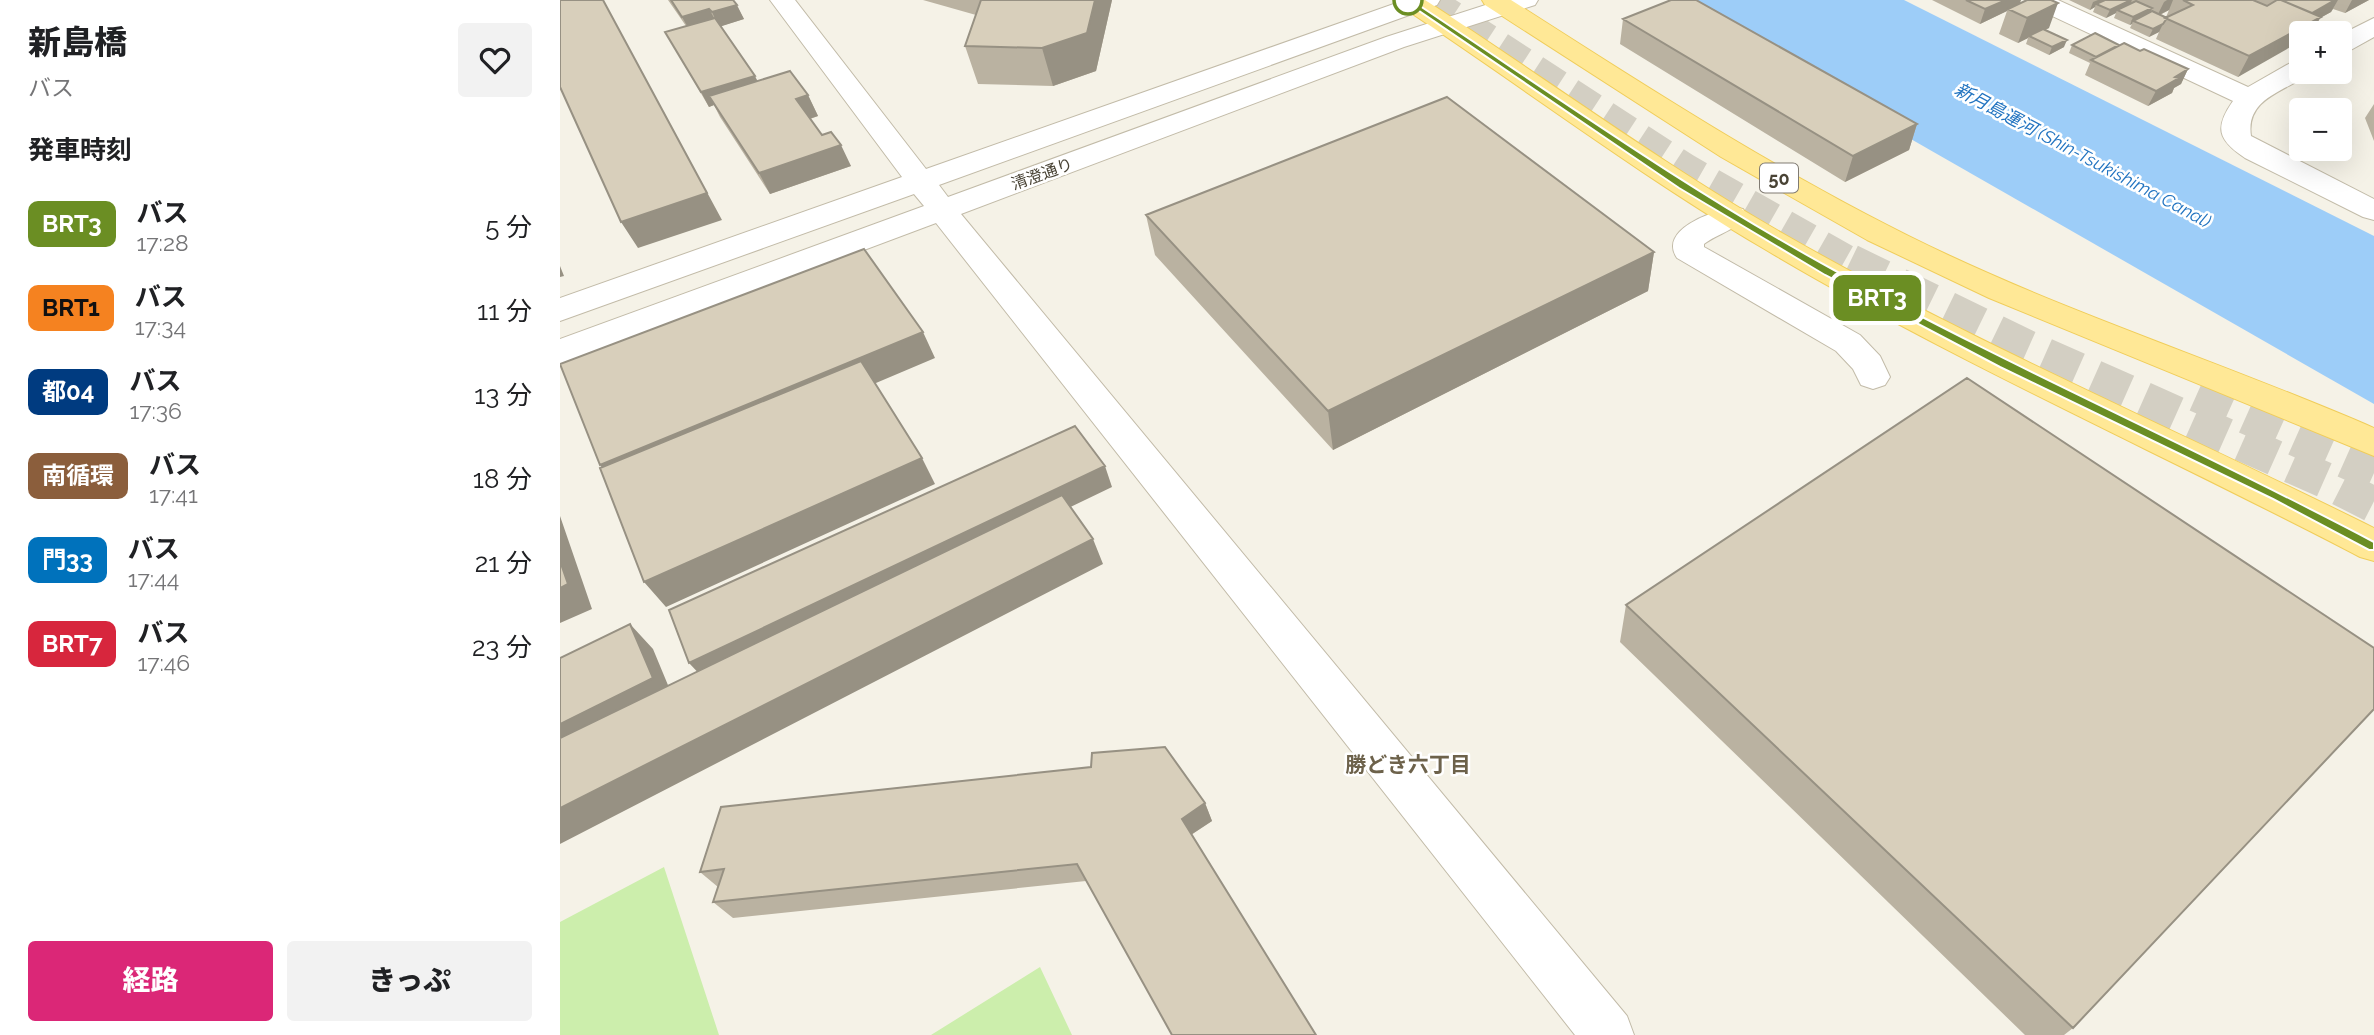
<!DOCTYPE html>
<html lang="ja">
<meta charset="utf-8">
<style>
body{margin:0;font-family:Raleway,"Noto Sans JP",sans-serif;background:#f2f2f2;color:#202124;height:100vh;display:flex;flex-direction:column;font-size:26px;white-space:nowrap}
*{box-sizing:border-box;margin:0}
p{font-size:23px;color:#757577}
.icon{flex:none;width:38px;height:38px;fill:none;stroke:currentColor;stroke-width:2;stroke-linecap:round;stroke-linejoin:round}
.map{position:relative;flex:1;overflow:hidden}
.details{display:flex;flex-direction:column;background:#fff;width:560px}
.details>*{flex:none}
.badge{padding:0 14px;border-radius:10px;font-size:24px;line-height:46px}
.controls{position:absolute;left:1729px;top:21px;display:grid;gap:14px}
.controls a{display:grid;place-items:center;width:63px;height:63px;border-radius:7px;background:#fff;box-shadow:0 7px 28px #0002;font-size:35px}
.map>.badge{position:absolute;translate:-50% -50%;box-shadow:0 0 0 4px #fff}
h2{padding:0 28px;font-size:26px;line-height:63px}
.round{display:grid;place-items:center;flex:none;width:74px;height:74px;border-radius:7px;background:#f2f2f2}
.head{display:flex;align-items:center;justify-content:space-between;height:119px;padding:0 28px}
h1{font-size:33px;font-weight:800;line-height:52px}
.primary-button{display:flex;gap:14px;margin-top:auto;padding:14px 28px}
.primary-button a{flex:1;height:80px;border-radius:7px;background:#db2777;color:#fff;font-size:28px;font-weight:800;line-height:80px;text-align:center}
.primary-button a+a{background:#f2f2f2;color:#202124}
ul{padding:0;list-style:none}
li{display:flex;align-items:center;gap:21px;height:84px;padding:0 28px}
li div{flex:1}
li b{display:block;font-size:26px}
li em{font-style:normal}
li .badge{min-width:77px;font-weight:700;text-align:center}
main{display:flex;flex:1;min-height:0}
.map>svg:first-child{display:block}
.green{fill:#cceeac}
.water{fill:#9dcdf8}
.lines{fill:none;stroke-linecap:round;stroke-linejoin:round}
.major-tunnel-far1{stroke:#d3cfc3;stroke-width:28;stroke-dasharray:28 14;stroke-linecap:butt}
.major-tunnel{stroke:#d3cfc3;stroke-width:36;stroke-dasharray:36 18;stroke-linecap:butt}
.minor-casing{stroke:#c2bba8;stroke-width:2}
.major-casing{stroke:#f0cd5a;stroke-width:2}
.minor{fill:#fff;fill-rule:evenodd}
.major{fill:#ffe896;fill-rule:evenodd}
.wall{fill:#bab2a1;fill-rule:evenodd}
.shaded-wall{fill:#979183}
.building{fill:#d8cfbb;stroke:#979183;stroke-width:2}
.line{fill:#6b8e23;stroke:#fff;stroke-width:2}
.stop-dot{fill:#fff;stroke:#6b8e23;stroke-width:3.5}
.labels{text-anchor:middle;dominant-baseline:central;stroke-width:5;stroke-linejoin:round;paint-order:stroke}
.far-street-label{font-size:16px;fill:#494335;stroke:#fff}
.far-water-label{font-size:18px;font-style:italic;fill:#2274c1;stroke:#fff}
.shield{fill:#fff;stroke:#807b72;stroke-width:2}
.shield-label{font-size:18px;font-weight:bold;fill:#494335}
.neighbourhood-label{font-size:21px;font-weight:bold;fill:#6d624b;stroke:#fff}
</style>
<main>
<section class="details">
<div class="head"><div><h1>新島橋</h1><p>バス</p></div><a class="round"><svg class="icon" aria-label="heart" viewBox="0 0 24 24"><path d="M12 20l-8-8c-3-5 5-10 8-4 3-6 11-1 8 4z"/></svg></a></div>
<h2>発車時刻</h2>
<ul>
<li><span class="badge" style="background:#6b8e23;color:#fff">BRT3</span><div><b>バス</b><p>17:28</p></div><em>5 分</em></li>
<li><span class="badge" style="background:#f58220;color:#111">BRT1</span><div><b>バス</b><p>17:34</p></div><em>11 分</em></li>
<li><span class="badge" style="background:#003b80;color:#fff">都04</span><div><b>バス</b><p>17:36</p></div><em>13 分</em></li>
<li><span class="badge" style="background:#8b5e3c;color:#fff">南循環</span><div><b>バス</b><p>17:41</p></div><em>18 分</em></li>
<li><span class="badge" style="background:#0072bc;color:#fff">門33</span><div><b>バス</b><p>17:44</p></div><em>21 分</em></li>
<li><span class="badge" style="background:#d7263d;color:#fff">BRT7</span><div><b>バス</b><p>17:46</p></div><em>23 分</em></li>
</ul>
<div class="primary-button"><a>経路</a><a>きっぷ</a></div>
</section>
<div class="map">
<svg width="1814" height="1035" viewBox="0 0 1814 1035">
<rect width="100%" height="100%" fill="#f5f2e7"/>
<path class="green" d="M104 867 159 1035H0V922Z
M480 967 512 1035H371Z"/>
<path class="water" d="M1108 0H1344L1814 236V404Z"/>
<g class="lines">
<path class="major-tunnel-far1" d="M870 0 1127 168 1294 263"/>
<path class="major-tunnel" d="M1290 262 1465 347 1767 481 1814 505
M1637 394 1814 473"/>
<g class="minor-casing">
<path id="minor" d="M210 0H235L366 169 845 0H880L877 5 379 185 388 197 826 37 941 0H978L975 5 844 47 401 214 1067 1016 1074 1035H1015L376 223 0 364V339L364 206 354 194 0 321V298L342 177Z
M1466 0H1498L1688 87 1732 62 1741 60V72H1752C1728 91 1685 97 1691 136L1814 199V220L1803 217 1685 158C1658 140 1654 128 1673 101L1469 5Z
M1814 18V37L1789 51 1780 54V35Z
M1172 207 1183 209 1187 216C1178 229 1157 234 1144 244V247L1300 335 1320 356 1330 377 1325 385 1313 389 1301 385 1293 369 1276 351 1117 258C1098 230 1151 212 1172 207Z"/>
</g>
<g class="major-casing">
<path id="major" d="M836 0H865C984 77 1099 162 1222 233 1413 343 1617 430 1814 528V561L1800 557C1601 453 1394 362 1201 247 1076 173 960 85 839 5Z
M922 0H951C1093 91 1235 183 1388 255 1527 320 1674 367 1814 428V456L1429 298 1307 240 1161 157 925 5Z"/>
</g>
<use href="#minor" class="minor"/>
<use href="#major" class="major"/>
</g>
<path class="wall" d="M108 0H173L184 19 161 26 197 81 248 95 258 116 250 119 262 135 291 166 210 194 160 117 154 105 149 107 105 32 126 26Z
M363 0H552L536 71 493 86 418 84 405 46 416 15Z
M1372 0H1461L1459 3 1489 28 1485 30 1504 47 1489 55 1466 44 1468 38 1458 43 1439 34 1447 11 1420 24Z
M1509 0H1809L1785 13 1773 9 1771 12 1760 18 1752 33H1741L1678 77 1596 39 1599 32 1589 37 1570 28 1572 24 1570 25 1554 18 1556 13 1546 18 1533 12 1535 7 1530 10ZM1609 10 1606 17H1607L1600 15Z
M1063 19 1357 124 1349 150 1285 182 1060 44Z
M1512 45H1559L1580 51 1628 69 1621 84 1614 88 1612 93 1588 106 1525 75 1530 63 1509 53Z
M1814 104V141L1805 118Z
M586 215 1094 252 1088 291 773 450 595 255Z
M1066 605 1513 1028 1504 1035H1465L1060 642Z
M645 803 652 821 631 835 526 881 173 918 153 902 158 887 140 872Z"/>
<path class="shaded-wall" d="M43 0 162 220 78 248 61 222Z
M535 0H552L536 71 493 86 482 48Z
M1446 0H1461L1459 6 1448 9 1447 11 1420 24 1425 9Z
M1538 0H1551L1536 4 1535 7 1530 10 1533 2Z
M1572 0 1569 7 1557 10 1556 13 1546 18 1550 10Z
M1607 0H1613L1609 10 1597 16 1604 2Z
M1775 0H1778L1771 12 1760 18 1752 33H1741V41L1678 77 1689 56 1749 15Z
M1792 0H1809L1785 13Z
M1498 3 1489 28 1470 37 1469 36 1468 38 1458 43 1467 18Z
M177 5 184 19 159 27 152 12Z
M1592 8 1589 16 1573 21 1572 24 1570 25 1573 17Z
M149 9 157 23 130 31 122 17Z
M1603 24 1599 32 1589 37 1593 29Z
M1507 40 1504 47 1489 55 1492 47Z
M1628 69 1621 84 1614 88 1612 93 1588 106 1596 91 1615 77Z
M195 76 202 90 149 96 154 105 149 107 141 92Z
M248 95 258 116 246 120 236 99Z
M1357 124 1349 150 1285 182 1293 156Z
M281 145 291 166 210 194 199 173Z
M1094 252 1088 291 773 450 768 411Z
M0 266 4 276 0 277Z
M363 332 375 358 61 491 40 465Z
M362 458 375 484 106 607 84 582Z
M545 466 552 487 147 682 129 663Z
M0 516 32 609 0 623Z
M533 539 543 564 0 844V808Z
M70 624 93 649 115 702 0 760V724Z
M645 803 652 821 629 836 622 819Z"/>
<path class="building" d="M0 0H43L147 193 61 222 0 87Z
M111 0H173L177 5 152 12 149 9 122 17Z
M421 0H535L527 33 482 48 405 46Z
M1111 0H1136L1357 124 1293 156 1063 19Z
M1406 0H1446L1425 9Z
M1467 0H1491L1498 3 1467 18 1448 9Z
M1545 0H1571L1550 10 1536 4Z
M1623 0H1693L1707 6 1717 0H1721L1761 17 1689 56 1605 18 1633 5Z
M1721 0H1775L1752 13Z
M1576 1 1592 8 1573 17 1557 10Z
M1592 11 1607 18 1603 24 1593 29 1573 21Z
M155 18 195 76 141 92 105 32Z
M1483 29 1507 40 1492 47 1469 36Z
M1535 33 1559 45 1536 57 1512 45Z
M1564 43 1580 51 1584 49 1628 69 1615 77 1619 78 1596 91 1531 60Z
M230 71 248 95 236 99 262 135 271 132 281 145 199 173 149 96Z
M887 97 1094 252 768 411 586 215Z
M304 249 363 332 40 465 0 364Z
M301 361 362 458 84 582 40 468Z
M1407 378 1814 648V709L1513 1028 1066 605Z
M515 426 545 466 129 663 109 610Z
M502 495 533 539 0 808V738Z
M0 561 8 584 0 588Z
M70 624 93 678 0 724V658Z
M605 747 645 803 622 819 756 1035H612L517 864 153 902 164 869 140 872 161 807 531 767 532 753Z"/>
<path class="line" d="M843 0H851C990 92 1127 190 1274 270 1452 368 1639 449 1814 542V550H1809L1713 499 1440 367 1265 275 1119 188Z"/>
<circle class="stop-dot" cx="848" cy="0" r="14"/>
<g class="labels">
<g class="far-street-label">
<text transform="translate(482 174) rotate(-20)">清澄通り</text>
</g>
<g class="far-water-label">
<text transform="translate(1523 155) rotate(28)">新月島運河 (Shin-Tsukishima Canal)</text>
</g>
<rect class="shield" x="1200" y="163.5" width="38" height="29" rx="5"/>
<g class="shield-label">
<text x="1219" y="178">50</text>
</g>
<g class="neighbourhood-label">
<text x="848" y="764">勝どき六丁目</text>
</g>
</g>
</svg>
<div class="controls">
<a>+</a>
<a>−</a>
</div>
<b class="badge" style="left:1317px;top:298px;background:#6b8e23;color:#fff">BRT3</b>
</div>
</main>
